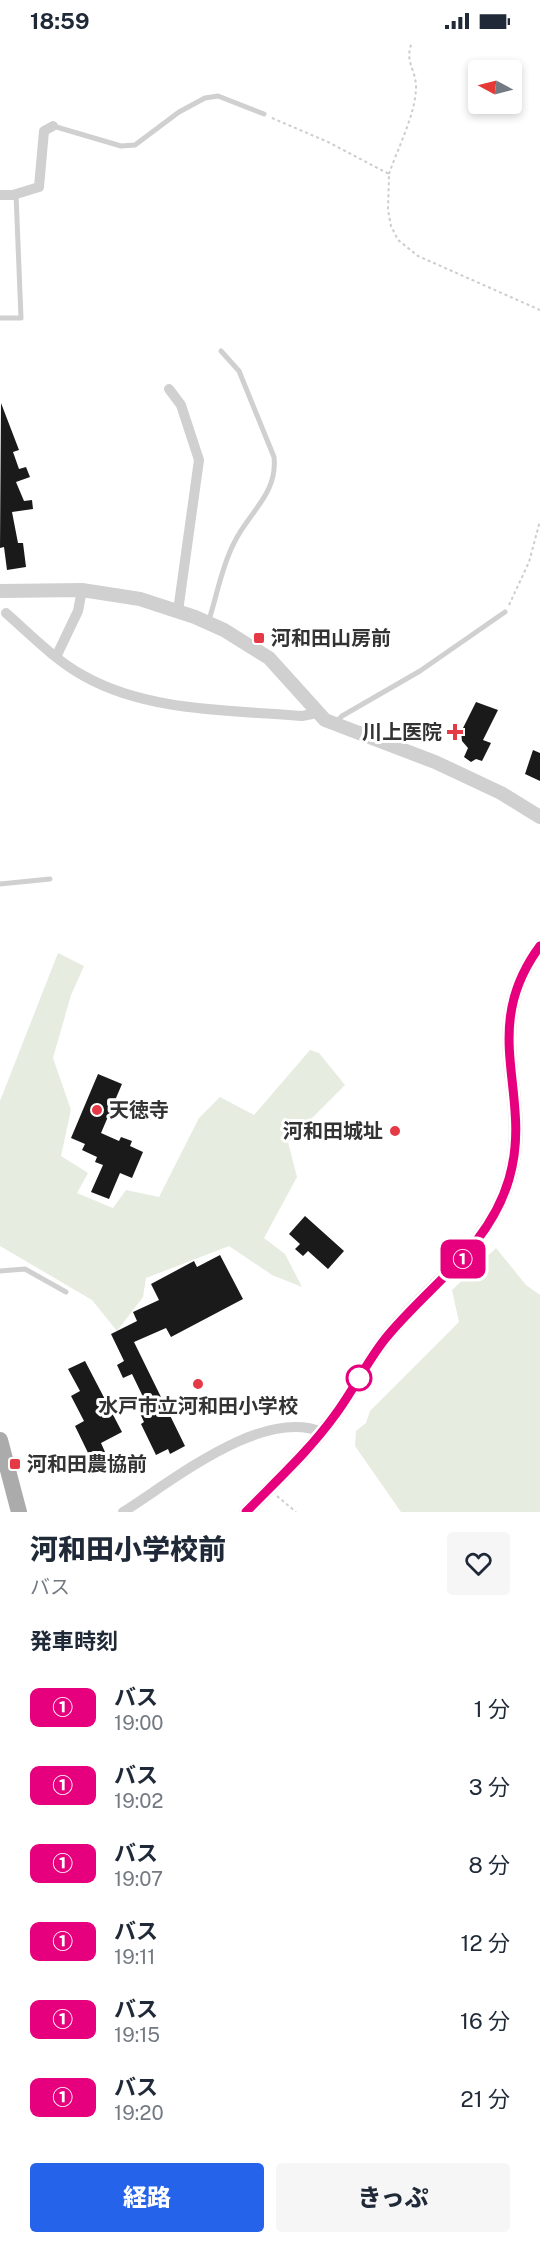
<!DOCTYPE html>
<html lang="ja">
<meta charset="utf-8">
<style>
body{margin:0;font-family:"Public Sans","Noto Sans JP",sans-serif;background:#f6f6f7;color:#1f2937;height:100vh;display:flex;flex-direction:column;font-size:22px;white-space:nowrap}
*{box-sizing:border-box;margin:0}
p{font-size:20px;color:#747a83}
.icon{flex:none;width:33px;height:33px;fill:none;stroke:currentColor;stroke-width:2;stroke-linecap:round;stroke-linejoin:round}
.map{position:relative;height:1470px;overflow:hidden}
.side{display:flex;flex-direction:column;background:#fff;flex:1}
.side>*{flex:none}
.badge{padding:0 12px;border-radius:9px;font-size:21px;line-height:39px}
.needle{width:39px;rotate:277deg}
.controls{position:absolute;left:468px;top:18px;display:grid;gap:12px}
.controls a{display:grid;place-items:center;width:54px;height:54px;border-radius:6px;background:#fff;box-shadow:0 3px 9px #0003;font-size:30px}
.map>.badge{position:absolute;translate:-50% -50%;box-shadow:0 0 0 3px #fff}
h2{padding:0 30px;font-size:22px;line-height:54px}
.round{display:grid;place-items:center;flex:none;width:63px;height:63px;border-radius:6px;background:#f6f6f7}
.head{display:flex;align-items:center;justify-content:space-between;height:102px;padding:0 30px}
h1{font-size:28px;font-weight:800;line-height:45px}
.primary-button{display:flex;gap:12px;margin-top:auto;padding:12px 30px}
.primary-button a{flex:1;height:69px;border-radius:6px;background:#2563eb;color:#fff;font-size:24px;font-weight:800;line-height:69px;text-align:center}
.primary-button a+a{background:#f6f6f7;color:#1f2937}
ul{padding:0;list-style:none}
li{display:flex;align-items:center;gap:18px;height:78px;padding:0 30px}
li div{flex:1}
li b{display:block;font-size:22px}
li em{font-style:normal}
li .badge{min-width:66px;font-weight:700;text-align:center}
.status{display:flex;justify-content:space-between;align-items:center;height:42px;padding:0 30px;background:#fff;direction:ltr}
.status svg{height:16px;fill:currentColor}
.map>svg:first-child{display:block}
.green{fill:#e6ecdf}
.building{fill:#1a1a1a}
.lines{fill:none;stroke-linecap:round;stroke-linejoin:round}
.path{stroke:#cdcdcd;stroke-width:2;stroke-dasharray:3 3;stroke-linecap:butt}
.service{stroke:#d0d0d0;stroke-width:5}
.minor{stroke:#d0d0d0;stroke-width:10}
.tertiary{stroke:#d0d0d0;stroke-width:14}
.primary{stroke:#ababab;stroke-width:16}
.line-casing{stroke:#fff;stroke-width:14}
.line{stroke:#e6007e;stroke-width:9}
.poi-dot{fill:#e63946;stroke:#fff;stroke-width:2}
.stop-dot{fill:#fff;stroke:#e6007e;stroke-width:3}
.labels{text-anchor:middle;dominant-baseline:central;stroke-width:6;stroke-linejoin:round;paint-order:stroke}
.poi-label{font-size:20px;font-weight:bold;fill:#333;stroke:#fff;text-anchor:start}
</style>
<div class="status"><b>18:59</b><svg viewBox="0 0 49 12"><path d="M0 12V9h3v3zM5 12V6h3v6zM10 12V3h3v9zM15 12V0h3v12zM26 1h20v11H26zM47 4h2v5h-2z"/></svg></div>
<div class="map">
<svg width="540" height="1470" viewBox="0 0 540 1470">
<rect width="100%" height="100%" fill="#fff"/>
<path class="green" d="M58 911 84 924 71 953 53 1016 71 1068 61 1114 88 1131 77 1151 113 1166 126 1148 159 1155 199 1076 220 1055 254 1073 310 1008 319 1011 345 1043 288 1100 297 1135 264 1196 285 1212 302 1245 272 1233 229 1204 146 1236 143 1255 117 1289 92 1258 0 1204V1059Z
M496 1206 526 1243 540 1253V1470H401L355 1404 356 1389 366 1381 370 1369 459 1280 452 1248Z"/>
<path class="building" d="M1 361 19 408 13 410 19 427 26 425 30 435 16 440 24 459 32 458 33 467 12 470 18 501H23L26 525 7 528 4 505 0 506Z
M476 660 498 668 483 698 491 701 482 719 476 717 471 720 464 715 468 706 462 699 461 690Z
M533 708 540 711V739L525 732Z
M98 1032 122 1042 101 1091 119 1099 121 1095 132 1099 130 1104 143 1110 132 1136 120 1131 109 1157 91 1150 103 1123 95 1120 97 1115 82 1108 85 1102 71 1096Z
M305 1174 344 1209 328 1227 308 1209 303 1214 295 1207 300 1202 289 1192Z
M220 1213 243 1257 171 1295 166 1286 134 1300 185 1404 170 1412 168 1407 156 1413 141 1382 144 1380 137 1365 146 1361 132 1332 123 1336 117 1323 124 1319 111 1292 137 1279 133 1270 159 1258 151 1242 194 1219 197 1225Z
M85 1319 122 1390 101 1401 105 1410 91 1417 75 1384 84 1379 71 1354 80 1349 68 1327Z"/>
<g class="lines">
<path class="path" d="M272 76 328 100 389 132 388 168 391 184 398 198 418 214 540 268
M389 132C398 105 415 74 416 46 416 26 404 21 412 0
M509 563 529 520 540 479
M277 1454 296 1470"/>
<path class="service" d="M53 84 121 104 135 103 179 70 205 56 218 54 264 72
M0 276H21L16 152
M208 581C217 554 221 526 234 501 248 471 278 452 274 415L239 329 221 309
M336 680 342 674 420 629 505 570
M0 842 50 837
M0 1229 25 1227 66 1250"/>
<path class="minor" d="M0 153H13L39 145 44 89 53 84
M169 347 181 363 199 418 178 569
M6 571C31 593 55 618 84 634 148 670 230 668 302 674L317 671
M56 615 78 569 82 548
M123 1470C173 1439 262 1365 322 1390"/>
<path class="tertiary" d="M0 549 82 548 140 557 195 575 224 588 269 616 325 678 435 720 501 751 540 775
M246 1470C276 1439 310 1408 335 1373 353 1349 366 1321 385 1297 428 1243 489 1206 509 1137 534 1052 477 989 540 904"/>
<path class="primary" d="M0 1398 19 1470"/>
</g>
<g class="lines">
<g class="line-casing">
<path id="line" d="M246 1470C276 1439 310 1408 335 1373 353 1349 366 1321 385 1297 428 1244 489 1206 509 1137 534 1052 477 989 540 904"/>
</g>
<use href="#line" class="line"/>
</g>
<g class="poi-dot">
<rect x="253" y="590" width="12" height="12" rx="3"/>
<path d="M452 681h6v6h6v6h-6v6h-6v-6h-6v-6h6z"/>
<circle cx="97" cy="1068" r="6"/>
<circle cx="395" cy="1089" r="6"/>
<circle cx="198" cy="1342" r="6"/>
<rect x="9" y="1416" width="12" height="12" rx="3"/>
</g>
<circle class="stop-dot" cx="359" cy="1336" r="12"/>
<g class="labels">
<g class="poi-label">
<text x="271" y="596">河和田山房前</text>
<text x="442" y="690" text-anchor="end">川上医院</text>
<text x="109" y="1068">天徳寺</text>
<text x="383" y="1089" text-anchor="end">河和田城址</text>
<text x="198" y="1364" text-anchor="middle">水戸市立河和田小学校</text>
<text x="27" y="1422">河和田農協前</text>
</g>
</g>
</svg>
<div class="controls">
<a><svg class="needle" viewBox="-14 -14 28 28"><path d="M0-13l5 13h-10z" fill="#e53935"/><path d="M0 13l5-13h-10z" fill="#747a83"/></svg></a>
</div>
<b class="badge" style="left:463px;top:1217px;background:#e6007e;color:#fff">①</b>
</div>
<section class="side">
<div class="head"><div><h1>河和田小学校前</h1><p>バス</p></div><a class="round"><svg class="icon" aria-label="heart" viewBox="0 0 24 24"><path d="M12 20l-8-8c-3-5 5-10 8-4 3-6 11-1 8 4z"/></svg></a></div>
<h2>発車時刻</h2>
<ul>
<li><span class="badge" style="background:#e6007e;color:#fff">①</span><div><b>バス</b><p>19:00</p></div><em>1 分</em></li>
<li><span class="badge" style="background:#e6007e;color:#fff">①</span><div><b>バス</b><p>19:02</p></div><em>3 分</em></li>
<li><span class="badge" style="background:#e6007e;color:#fff">①</span><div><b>バス</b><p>19:07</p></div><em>8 分</em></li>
<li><span class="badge" style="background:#e6007e;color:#fff">①</span><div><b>バス</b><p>19:11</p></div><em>12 分</em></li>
<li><span class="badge" style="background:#e6007e;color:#fff">①</span><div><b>バス</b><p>19:15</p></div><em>16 分</em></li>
<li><span class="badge" style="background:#e6007e;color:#fff">①</span><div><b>バス</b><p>19:20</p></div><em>21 分</em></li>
</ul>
<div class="primary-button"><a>経路</a><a>きっぷ</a></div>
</section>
